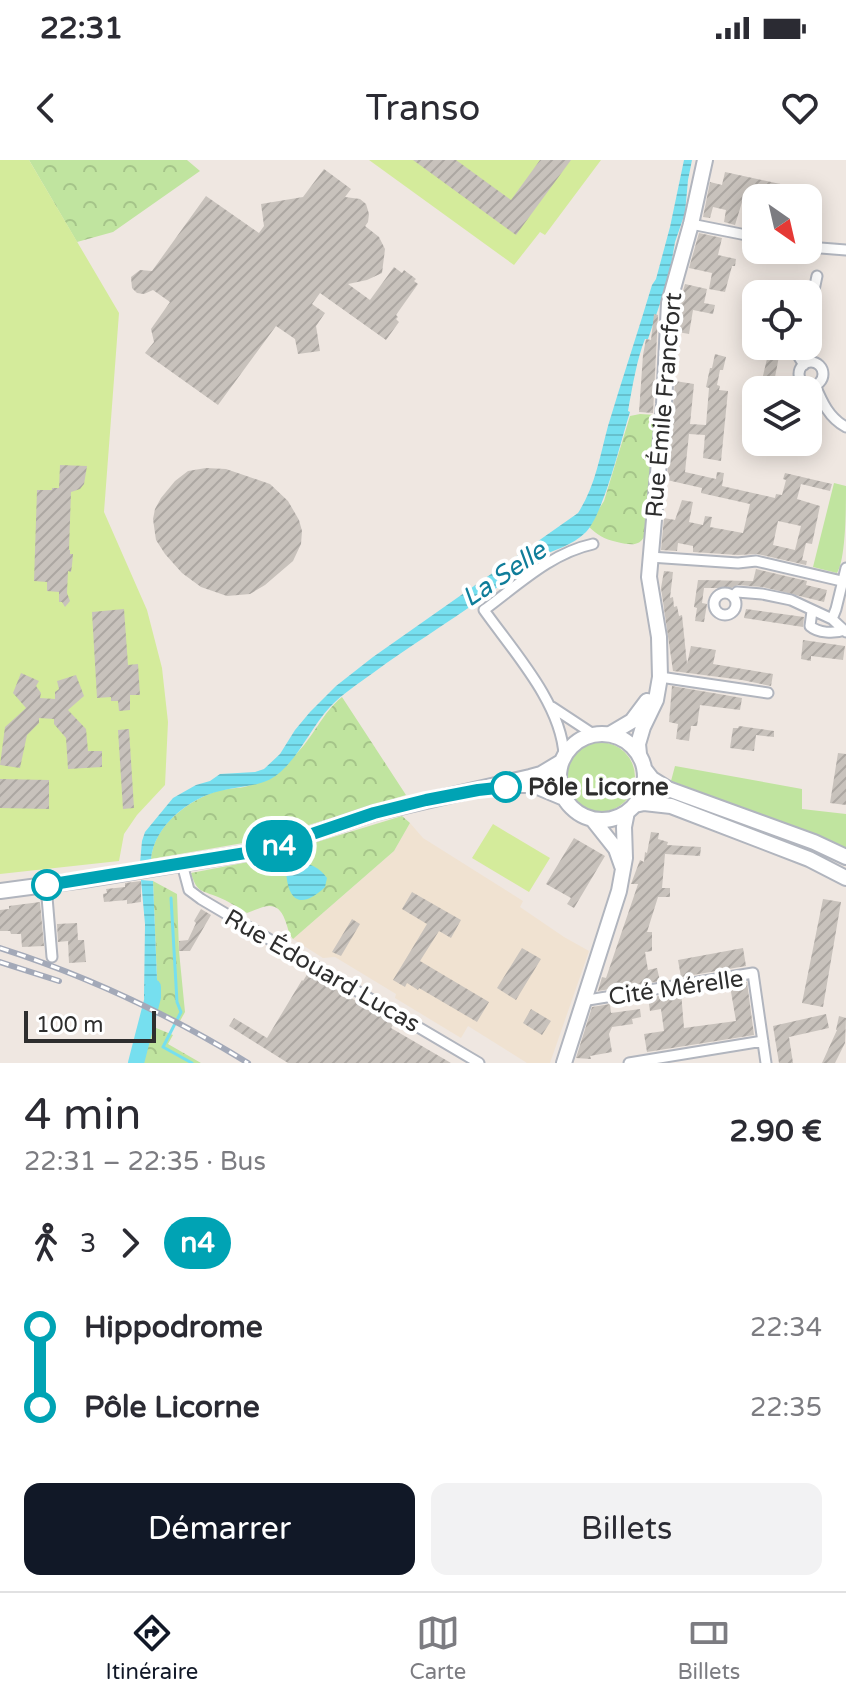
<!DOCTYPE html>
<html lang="fr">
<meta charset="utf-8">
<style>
body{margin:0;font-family:"Varela Round",sans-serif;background:#f2f2f3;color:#2b2b33;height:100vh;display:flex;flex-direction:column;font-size:30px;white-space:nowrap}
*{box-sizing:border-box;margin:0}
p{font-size:26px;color:#7c7c81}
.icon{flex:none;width:44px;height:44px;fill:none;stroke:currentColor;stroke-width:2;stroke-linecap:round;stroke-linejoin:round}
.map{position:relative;height:903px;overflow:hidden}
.side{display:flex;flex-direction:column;background:#fff;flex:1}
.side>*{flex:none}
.badge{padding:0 16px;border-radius:26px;font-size:28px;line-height:52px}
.needle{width:52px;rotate:146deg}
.fabs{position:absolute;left:742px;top:24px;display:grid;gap:16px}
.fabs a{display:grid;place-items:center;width:80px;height:80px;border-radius:16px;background:#fff;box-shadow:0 4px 20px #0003;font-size:40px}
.scale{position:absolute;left:24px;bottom:20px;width:132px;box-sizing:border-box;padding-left:8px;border:4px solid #2e2e2e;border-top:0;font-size:22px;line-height:28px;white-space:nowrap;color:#2e2e2e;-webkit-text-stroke:6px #fff;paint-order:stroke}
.map>.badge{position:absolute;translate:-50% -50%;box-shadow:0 0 0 4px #fff}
.legs{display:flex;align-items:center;gap:12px;height:88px;padding:0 24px;font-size:26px}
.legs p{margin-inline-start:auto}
.summary{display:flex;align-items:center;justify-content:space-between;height:136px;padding:0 24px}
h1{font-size:44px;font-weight:600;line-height:60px}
.cta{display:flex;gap:16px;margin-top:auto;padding:16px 24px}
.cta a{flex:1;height:92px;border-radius:16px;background:#111827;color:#fff;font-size:32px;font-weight:600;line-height:92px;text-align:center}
.cta a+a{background:#f2f2f3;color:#2b2b33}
ul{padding:0 24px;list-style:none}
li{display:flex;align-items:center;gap:28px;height:80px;font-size:30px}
li i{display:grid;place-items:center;width:12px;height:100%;margin:0 10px;background:currentColor}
li i::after{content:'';width:20px;height:20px;margin:-10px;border:6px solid;border-radius:50%;background:#fff}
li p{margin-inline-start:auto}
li:first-child i{background:linear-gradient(#0000 50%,currentColor 0)}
li:last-child i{background:linear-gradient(currentColor 50%,#0000 0)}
.status{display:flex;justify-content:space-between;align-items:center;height:56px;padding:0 40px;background:#fff;direction:ltr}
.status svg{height:22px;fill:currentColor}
header{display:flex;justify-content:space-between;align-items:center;height:104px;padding:0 24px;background:#fff;font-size:36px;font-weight:600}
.menu{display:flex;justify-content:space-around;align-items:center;height:112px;border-top:2px solid #e1e1e2;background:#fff;font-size:22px;color:#7c7c81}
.menu a{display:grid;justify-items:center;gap:4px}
.menu .current{color:#111827}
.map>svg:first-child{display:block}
.education{fill:#f0e2d1}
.grass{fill:#c0e49f}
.forest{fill:url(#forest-crowns)}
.pitch{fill:#d4eb9b}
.water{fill:url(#water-rules)}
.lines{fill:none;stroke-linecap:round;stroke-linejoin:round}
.stream{stroke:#76dfef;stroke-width:3}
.river{stroke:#76dfef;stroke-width:16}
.building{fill:url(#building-hatch);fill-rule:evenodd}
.street-casing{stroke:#b1b5be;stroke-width:13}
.secondary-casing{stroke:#b1b5be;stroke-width:18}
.street{stroke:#fff;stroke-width:9}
.secondary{stroke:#fff;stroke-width:14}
.rail-casing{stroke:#a3a9b8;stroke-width:6}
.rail{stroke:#fff;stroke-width:3;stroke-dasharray:9;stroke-linecap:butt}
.line-1-casing{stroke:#fff;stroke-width:18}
.line-1{stroke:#00a3b4;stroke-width:12}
.stop-1-dot{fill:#fff;stroke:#00a3b4;stroke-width:4}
.labels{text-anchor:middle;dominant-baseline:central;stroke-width:8;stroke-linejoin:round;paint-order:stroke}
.street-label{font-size:24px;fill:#2e2e2e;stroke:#fff}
.stop-label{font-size:24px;font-weight:bold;fill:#2e2e2e;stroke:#fff;text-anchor:start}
.water-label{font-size:26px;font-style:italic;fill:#0f7d9a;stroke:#fff}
</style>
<div class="status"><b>22:31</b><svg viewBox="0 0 49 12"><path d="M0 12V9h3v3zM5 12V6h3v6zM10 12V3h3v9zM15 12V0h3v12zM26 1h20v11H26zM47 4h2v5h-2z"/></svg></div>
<header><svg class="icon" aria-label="back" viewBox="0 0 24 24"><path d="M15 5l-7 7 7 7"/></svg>Transo<svg class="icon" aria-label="heart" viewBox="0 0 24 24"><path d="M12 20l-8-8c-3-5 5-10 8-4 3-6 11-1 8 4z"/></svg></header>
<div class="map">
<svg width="846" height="903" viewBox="0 0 846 903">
<defs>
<pattern id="forest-crowns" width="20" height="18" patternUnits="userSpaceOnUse" patternTransform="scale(2)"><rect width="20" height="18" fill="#c0e49f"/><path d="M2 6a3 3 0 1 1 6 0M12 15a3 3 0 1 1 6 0" fill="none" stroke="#a5c489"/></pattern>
<pattern id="water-rules" width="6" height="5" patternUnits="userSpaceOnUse" patternTransform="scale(2)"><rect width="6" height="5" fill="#76dfef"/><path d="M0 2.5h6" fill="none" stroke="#66c0cd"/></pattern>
<pattern id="building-hatch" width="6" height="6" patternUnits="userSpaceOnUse" patternTransform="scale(2)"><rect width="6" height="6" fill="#c8c2bc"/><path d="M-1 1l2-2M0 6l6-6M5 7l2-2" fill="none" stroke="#aca7a2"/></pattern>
</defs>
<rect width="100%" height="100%" fill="#efe7e1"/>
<path class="education" d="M410 663 423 678 523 741 520 747 564 777 589 791 550 903H527L468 866 461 878 395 838 396 834 335 797 323 798 293 779 394 691Z"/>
<path class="grass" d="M834 323 846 326C846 347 846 399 837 413L813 407Z
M565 617a35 35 0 1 1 70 0a35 35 0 1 1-70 0Z
M675 606 802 629V649L846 654V689L816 675 671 621Z"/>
<path class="forest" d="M29 0H187L200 11 113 72 77 82Z
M640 254 656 255 649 362C644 385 638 387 617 382 603 379 598 375 588 366L604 341 630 256Z
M342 537 406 635 260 680 151 699C154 666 187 641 217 631 227 628 238 629 248 626 256 624 288 602 295 595 313 578 322 553 342 537Z
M402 656 410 663 394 691 293 779C288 773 288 767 285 760 277 738 263 747 247 753 237 747 228 741 218 737 201 730 197 733 191 713L258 700Z
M153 721 177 734 179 791 185 852 180 861 155 849 158 844Z
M149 865 173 875 168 884 201 903H141Z"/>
<path class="pitch" d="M0 0H29L119 153 104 352 147 450 162 508 168 562 165 625 137 655 124 674 119 701 0 714Z
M369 0H601L545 75 540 72 514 105Z
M493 664 550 698 529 732 472 698Z"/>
<path class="water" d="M684 0H692L688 20 685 53 675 82 669 117 648 179H645C637 198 632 229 628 251L630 252C621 280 604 353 586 372 572 386 555 389 538 398 519 408 502 425 484 437 448 463 409 486 373 513 359 523 342 534 330 547 311 567 300 596 278 614 263 627 239 626 220 631 189 638 154 666 151 699L140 703 142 681 145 672 173 638 196 625 210 621 220 614 255 612 264 609 280 594 295 570 310 552 336 526 373 497 578 353C595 327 600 296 608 266 622 219 638 172 652 125L656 119 670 67Z
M294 702C306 701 320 707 327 718L325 727C300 751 287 740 286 709Z
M141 720 153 721 158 844 155 849 146 845 144 837 145 764Z"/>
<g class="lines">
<path class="stream" d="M171 738 177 842 181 852 163 887 192 903"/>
<path class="river" d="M136 903 153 837V827"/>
</g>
<path class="building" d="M413 0H456L511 40 540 0H571L516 75Z
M324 9 351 29 345 37 360 39 366 44 369 54 368 62 365 66 379 77 385 89 382 113 367 120 348 124 370 140 394 107 402 113 404 110 416 119 414 121 418 124 396 155 398 157 396 159 399 162 386 180 320 133 312 144 325 153 316 166 320 191 298 194 295 179 276 166 218 245 145 193 154 182 151 169 170 142 153 130 144 134 137 133 132 128 131 117 140 110 152 111 206 36 259 73 264 66 261 44 303 37Z
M725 12 785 25 784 29 793 31 791 38 752 35 750 44 742 42 735 65 724 62 726 50 713 47 710 58 703 57 710 22 722 25Z
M699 73 722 78 718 95 736 99 735 106H732L725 132 709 129 712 113 689 108Z
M685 124 707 129 704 143 715 145 713 154 693 150 689 174 678 172 679 145Z
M654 154 658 155 653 253 639 252 643 195 646 179 651 180Z
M770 186H781L774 222 762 220Z
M715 194 726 197 723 210H720L717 225 720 226 719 230 728 231 721 301 703 298 705 275 689 274 685 312 716 319 717 312 724 313 722 326 775 338 776 334 782 335 786 320 783 319 785 313 832 324 830 331 801 324 797 339 820 346 812 384 806 383 802 400 807 401 806 405 757 394 738 395 693 392V386L678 383 677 391 661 390 664 358 675 360 682 340 693 342 689 362 703 365 705 356 712 357 710 367 743 373 750 344 701 333 702 328 667 320 675 221 694 224 690 264 706 265 709 228 706 227 710 208H712ZM778 361 801 366 795 390 773 385Z
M60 305 87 306 84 324 80 329 71 332 69 390H70V394H73L72 405 71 412 68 411 67 433 70 441 65 447 62 442H59V432L47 431V422L34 421 37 330H52V328H59Z
M206 308 226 309 270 324 288 341 299 360 302 371 301 384 293 401 265 425 250 434 227 436 201 427 182 413 165 394 156 380 153 359 155 349 161 338 175 321 188 311Z
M756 409 807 421 806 425 827 430 824 442 763 427 738 425 731 428H704L702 443 707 444 704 462 695 461 697 448 694 447 698 420 753 421Z
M664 411 673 412 670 438 673 437 674 447 677 446 679 456 682 455 687 504 691 486 716 490 713 504 773 514 771 526 742 520 673 511 661 428Z
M124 449 128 505 138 504 140 535H130V550L119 551 118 541H111V537L97 538 92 452Z
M746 449 804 457 803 467 744 458Z
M803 480 845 486 843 500 811 496V501L801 499Z
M21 513 39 521 36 526 41 533 40 538 55 539V532L59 529 57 521 76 515 84 536 68 550 86 569 88 591H102V607L68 609 66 578 54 564V559L39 558V563L27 575 20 608 0 605 5 567 26 548 13 533Z
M672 526 742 538 740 550 700 545 697 566H691L689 581 676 579 678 564 669 562Z
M739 566 774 571V577L756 575 754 591 730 588 733 568H738Z
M129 569 134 648 123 649 118 570Z
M838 593 846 594V645L830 643Z
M0 619 49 620V649L0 648Z
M651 672 659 673 658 679 668 682 667 685 701 687 700 696 665 694 662 728H670V737H658L647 772H652V791L645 792 648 810 657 808 660 821 598 831 602 817 606 818 634 736 638 724H631L640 700 644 702 645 692 647 693Z
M574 678 605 696 574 748 567 744 571 738 546 724Z
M141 721V742L127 744V740L104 742 103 734 107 733 106 729 125 727V723Z
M412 732 461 760 451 778 439 771 420 801 489 842 477 862 419 828 418 830 407 823 405 827 393 820 427 764 402 749Z
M823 739 841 742 823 847 802 843Z
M40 742 44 786 22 787 21 774H11L10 771H0V750L9 749V746Z
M201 749 211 755 190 791H179V781L188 780 196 763 194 761Z
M352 759 360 764 341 796 332 792Z
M77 763 78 780H84L86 802 69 803 68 781 58 782 57 764Z
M522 788 541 799 516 840 497 828Z
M743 788 746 806 681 817 678 800Z
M308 813 394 863 391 868 451 903H288L229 866 234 858 267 878 302 820 303 821Z
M747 822 754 875 647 892 644 874 664 871 661 849 650 851 648 838 681 832 684 868 736 861 730 826Z
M610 844 611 853 640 849 641 857 632 859 633 864 612 867 609 874 612 892 590 896 591 899 576 898 592 847Z
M531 849 551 861 542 875 523 863Z
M826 854 829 868 789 877 793 903H779L773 866Z
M839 856 846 858 845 883 835 903H822L837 870H836Z"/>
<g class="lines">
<g class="street-casing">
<path id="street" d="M691 64 756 77
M808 87 846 90
M808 158 817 116
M802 186 799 197 804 205
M799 214a12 12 0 1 1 24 0a12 12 0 1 1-24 0Z
M815 225C822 242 829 258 846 267
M650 397 738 403 756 401 846 422
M846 408 836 449 832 459 846 472
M714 444a11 11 0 1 1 22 0a11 11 0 1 1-22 0Z
M733 436 737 432 762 434 791 440 832 459
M812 451 810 466C818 473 834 474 844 470
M660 517 768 533
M552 547 593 574
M564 595C561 543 513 491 484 450 518 425 551 393 593 384
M182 704 189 730 201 739 479 903
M46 725 52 797
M582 841 753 813 766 903
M629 903 763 881"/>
</g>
<g class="secondary-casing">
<path id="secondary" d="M559 617a43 43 0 1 1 86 0a43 43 0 1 1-86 0Z
M610 574 632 561 647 541
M639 594 638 584 643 567 656 540 660 517 659 477 649 417 664 244 669 143 691 64 705 0
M645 610 652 619 668 629 814 682 846 697
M519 625H533L564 638
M635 645 644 643 671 646 809 699 846 718
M593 660 616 689 622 706
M0 731 83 720 265 690 374 653 530 617 541 614 561 602
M564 903 619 731 625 698 624 667 627 652"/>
</g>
<use href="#street" class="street"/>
<use href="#secondary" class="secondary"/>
<g class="rail-casing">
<path id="rail" d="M0 788C85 815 172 856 248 903
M0 802 59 821"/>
</g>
<use href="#rail" class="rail"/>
</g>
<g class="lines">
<g class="line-1-casing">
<path id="line-1" d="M47 725 265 690 374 653 426 640 478 630 506 627"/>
</g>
<use href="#line-1" class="line-1"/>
</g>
<g class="stop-1-dot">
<circle cx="506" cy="627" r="14"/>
<circle cx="47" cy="725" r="14"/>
</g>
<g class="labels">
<g class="street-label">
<text transform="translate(664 245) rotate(-85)">Rue Émile Francfort</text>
<text transform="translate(322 811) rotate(30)">Rue Édouard Lucas</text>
<text transform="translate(676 828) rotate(-8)">Cité Mérelle</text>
</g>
<g class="stop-label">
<text x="528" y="627">Pôle Licorne</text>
</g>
<g class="water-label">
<text transform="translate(504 414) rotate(-34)">La Selle</text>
</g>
</g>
</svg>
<div class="fabs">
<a><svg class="needle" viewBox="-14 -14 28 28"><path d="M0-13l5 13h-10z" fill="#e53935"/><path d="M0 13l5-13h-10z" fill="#7c7c81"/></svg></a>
<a><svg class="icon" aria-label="locate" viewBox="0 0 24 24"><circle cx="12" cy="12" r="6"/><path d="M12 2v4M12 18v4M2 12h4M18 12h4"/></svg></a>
<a><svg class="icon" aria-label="layers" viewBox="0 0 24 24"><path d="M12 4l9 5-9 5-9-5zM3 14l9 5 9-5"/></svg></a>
</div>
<div class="scale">100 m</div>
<b class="badge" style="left:279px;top:686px;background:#00a3b4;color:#fff">n4</b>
</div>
<section class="side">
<div class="summary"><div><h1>4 min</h1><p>22:31 – 22:35 · Bus</p></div><b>2.90 €</b></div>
<div class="legs"><svg class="icon" aria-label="walk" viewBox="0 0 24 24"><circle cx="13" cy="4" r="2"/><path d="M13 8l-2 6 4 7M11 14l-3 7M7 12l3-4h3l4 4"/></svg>3<svg class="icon" aria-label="forward" viewBox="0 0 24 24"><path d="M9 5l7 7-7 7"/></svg><b class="badge" style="background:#00a3b4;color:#fff">n4</b></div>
<ul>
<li><i style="color:#00a3b4"></i><b>Hippodrome</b><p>22:34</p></li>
<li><i style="color:#00a3b4"></i><b>Pôle Licorne</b><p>22:35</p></li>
</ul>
<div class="cta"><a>Démarrer</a><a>Billets</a></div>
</section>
<nav class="menu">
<a class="current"><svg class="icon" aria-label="directions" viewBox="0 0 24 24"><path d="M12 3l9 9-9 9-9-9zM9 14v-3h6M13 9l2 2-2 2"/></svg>Itinéraire</a>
<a><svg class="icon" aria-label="map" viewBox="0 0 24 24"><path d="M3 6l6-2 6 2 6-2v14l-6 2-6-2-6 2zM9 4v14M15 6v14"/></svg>Carte</a>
<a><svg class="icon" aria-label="tickets" viewBox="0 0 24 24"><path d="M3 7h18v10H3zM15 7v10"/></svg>Billets</a>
</nav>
